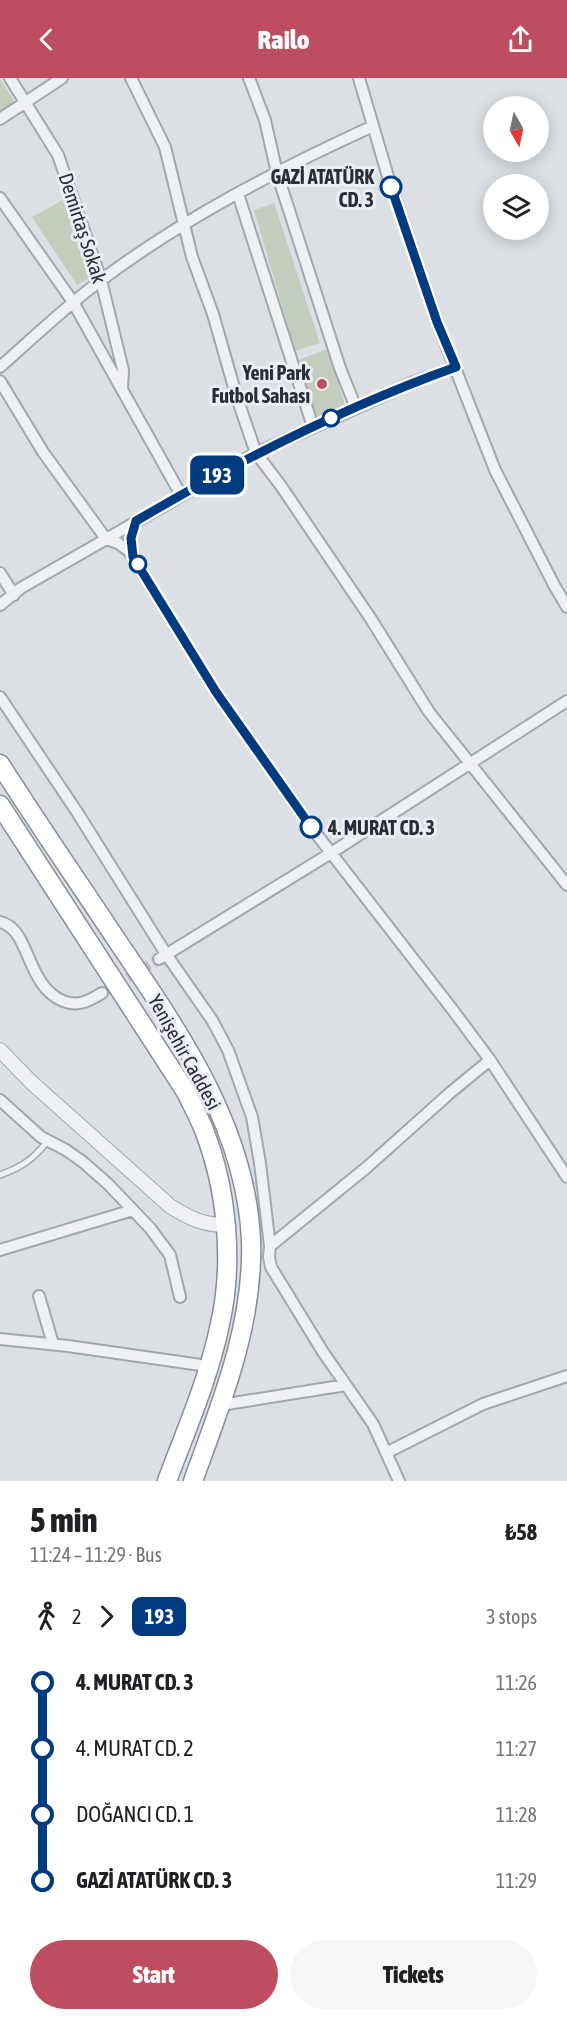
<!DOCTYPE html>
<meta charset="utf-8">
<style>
body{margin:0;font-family:"Asap Condensed",sans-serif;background:#f6f6f6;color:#202124;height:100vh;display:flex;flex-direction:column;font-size:22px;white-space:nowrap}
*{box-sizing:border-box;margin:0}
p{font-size:20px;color:#757577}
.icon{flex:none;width:33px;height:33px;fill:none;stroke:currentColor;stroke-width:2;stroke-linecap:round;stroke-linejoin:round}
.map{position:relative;height:1403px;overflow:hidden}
.sheet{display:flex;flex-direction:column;background:#fff;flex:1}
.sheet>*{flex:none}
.badge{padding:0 12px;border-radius:9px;font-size:21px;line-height:39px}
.needle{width:39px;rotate:171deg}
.controls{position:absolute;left:483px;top:18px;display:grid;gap:12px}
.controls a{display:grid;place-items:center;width:66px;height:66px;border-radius:50%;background:#fff;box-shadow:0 3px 15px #0003;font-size:30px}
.map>.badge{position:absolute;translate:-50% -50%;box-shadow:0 0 0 3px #fff}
.legs{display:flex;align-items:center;gap:9px;height:66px;padding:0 30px;font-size:20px}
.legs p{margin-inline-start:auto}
.headline{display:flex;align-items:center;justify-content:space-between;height:102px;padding:0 30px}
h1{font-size:33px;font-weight:800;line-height:45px}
.action{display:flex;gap:12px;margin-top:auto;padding:12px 30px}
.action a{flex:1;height:69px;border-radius:36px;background:#be4d5f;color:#fff;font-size:24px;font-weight:800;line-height:69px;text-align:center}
.action a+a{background:#f6f6f6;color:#202124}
ul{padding:0 30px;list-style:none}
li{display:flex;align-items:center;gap:21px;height:66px;font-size:22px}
li i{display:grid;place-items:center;width:9px;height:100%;margin:0 8px;background:currentColor}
li i::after{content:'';width:15px;height:15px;margin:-8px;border:4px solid;border-radius:50%;background:#fff}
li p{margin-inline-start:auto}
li:first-child i{background:linear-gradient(#0000 50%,currentColor 0)}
li:last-child i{background:linear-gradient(currentColor 50%,#0000 0)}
header{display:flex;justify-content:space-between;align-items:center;height:78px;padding:0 30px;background:#be4d5f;color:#fff;font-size:27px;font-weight:800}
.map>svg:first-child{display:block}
.green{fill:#c2cdbe}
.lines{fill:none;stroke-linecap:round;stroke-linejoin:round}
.minor-tunnel{stroke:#b8bcc3;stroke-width:10;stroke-dasharray:10 5;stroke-linecap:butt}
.service-casing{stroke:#a2a7ae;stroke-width:8}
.minor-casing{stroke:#a2a7ae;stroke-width:14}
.tertiary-casing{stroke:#a2a7ae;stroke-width:16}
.trunk-casing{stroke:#858d99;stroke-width:21}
.service{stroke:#eef0f3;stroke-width:5}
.minor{stroke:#eef0f3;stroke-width:10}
.tertiary{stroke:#eef0f3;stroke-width:14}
.trunk{stroke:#fff;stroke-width:18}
.line-1-casing{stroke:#fff;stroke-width:14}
.line-1{stroke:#003b80;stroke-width:9}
.stop-1-dot{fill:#fff;stroke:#003b80;stroke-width:3}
.poi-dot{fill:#be4d5f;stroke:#ebeef3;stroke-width:2}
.labels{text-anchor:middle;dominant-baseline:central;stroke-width:6;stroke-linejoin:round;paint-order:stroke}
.stop-label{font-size:20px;font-weight:bold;fill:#282e39;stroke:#ebeef3;text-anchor:end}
.street-label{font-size:20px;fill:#282e39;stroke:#ebeef3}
.poi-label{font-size:20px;font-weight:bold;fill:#282e39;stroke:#ebeef3;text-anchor:end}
</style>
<header><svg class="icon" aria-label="back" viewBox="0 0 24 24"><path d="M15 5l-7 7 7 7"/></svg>Railo<svg class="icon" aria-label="share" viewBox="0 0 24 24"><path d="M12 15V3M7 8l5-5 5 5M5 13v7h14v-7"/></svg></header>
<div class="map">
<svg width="567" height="1403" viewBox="0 0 567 1403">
<rect width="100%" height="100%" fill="#dce0e5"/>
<path class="green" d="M0 1 14 23 0 33Z
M63 122 91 199 77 207 32 139Z
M274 125 320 265 295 273 254 132Z
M328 271 346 330 316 343 298 282Z"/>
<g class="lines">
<path class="minor-tunnel" d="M102 915 159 881"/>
<g class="service-casing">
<path id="service" d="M0 1097C22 1089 32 1082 47 1064"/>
</g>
<g class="minor-casing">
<path id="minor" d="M10 0 58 77 101 202 123 292 122 311
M131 0 165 69 192 179 213 236 237 320 256 375 281 408 371 541 429 634 567 807
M249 0 265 42 277 95 340 290 356 330
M359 0 389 102 437 244 495 392 554 507 567 529
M0 41 62 0
M238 116 313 349
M0 120 73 224 181 417
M0 289C33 260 65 229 100 203 182 141 279 91 373 48
M0 303 43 374 106 461 118 465 129 473 216 614 311 749 452 931 490 982 451 1014 366 1090 270 1168 269 1179 271 1189 323 1274 373 1346 399 1403
M133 479 131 460 136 443
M0 495 14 517
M0 527 21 510 256 375 414 304 456 289
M0 619 77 734 166 876 212 942 228 972 252 1039 260 1085 270 1168
M0 844C31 851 25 907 63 923 78 929 89 923 102 915
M159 881 331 775 567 623
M490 982 567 1099
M0 1022 41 1059 66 1072 83 1084 108 1106 150 1150 170 1177 180 1219
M0 1172 133 1132
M39 1218 53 1266
M0 1261 68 1268 208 1288
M221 1327 346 1307
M386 1375 483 1326 567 1298"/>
</g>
<g class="tertiary-casing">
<path id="tertiary" d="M0 972 31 1004 170 1128C189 1140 203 1147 225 1147"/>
</g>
<g class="trunk-casing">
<path id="trunk" d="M0 686C38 746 79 805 118 864 179 954 246 1049 251 1162 254 1246 221 1326 193 1403
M0 727 186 1014C192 1027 199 1039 204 1052 227 1111 234 1184 220 1246 209 1300 186 1352 167 1403"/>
</g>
<use href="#service" class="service"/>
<use href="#minor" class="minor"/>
<use href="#tertiary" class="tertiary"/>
<use href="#trunk" class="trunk"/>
</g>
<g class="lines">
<g class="line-1-casing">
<path id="line-1" d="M311 749 216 614 133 479 131 460 136 443C238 383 344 329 456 289L437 244 391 109"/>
</g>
<use href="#line-1" class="line-1"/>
</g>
<g class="stop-1-dot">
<circle cx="391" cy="109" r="10"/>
<circle cx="331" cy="340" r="8"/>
<circle cx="138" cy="486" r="8"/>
<circle cx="311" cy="749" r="10"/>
</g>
<circle class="poi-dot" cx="322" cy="306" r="6"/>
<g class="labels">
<g class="stop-label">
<text x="374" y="98">GAZİ ATATÜRK<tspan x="374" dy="23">CD. 3</tspan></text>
<text x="328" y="749" text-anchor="start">4. MURAT CD. 3</text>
</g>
<g class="street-label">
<text transform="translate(83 150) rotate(72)">Demirtaş Sokak</text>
<text transform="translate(185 974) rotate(61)">Yenişehir Caddesi</text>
</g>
<g class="poi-label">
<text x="310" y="294">Yeni Park<tspan x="310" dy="23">Futbol Sahası</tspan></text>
</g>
</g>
</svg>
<div class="controls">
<a><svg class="needle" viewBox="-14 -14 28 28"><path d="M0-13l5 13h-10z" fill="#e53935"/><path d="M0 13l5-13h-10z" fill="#757577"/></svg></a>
<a><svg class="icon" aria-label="layers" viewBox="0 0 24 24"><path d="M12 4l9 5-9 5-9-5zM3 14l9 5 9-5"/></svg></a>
</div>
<b class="badge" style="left:217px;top:397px;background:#003b80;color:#fff">193</b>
</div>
<section class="sheet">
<div class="headline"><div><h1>5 min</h1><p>11:24 – 11:29 · Bus</p></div><b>₺58</b></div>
<div class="legs"><svg class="icon" aria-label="walk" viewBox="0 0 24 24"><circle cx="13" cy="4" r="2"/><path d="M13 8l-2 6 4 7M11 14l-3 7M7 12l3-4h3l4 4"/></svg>2<svg class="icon" aria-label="forward" viewBox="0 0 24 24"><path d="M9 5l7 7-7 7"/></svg><b class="badge" style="background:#003b80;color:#fff">193</b><p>3 stops</p></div>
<ul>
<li><i style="color:#003b80"></i><b>4. MURAT CD. 3</b><p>11:26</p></li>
<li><i style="color:#003b80"></i><span>4. MURAT CD. 2</span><p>11:27</p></li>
<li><i style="color:#003b80"></i><span>DOĞANCI CD. 1</span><p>11:28</p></li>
<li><i style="color:#003b80"></i><b>GAZİ ATATÜRK CD. 3</b><p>11:29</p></li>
</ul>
<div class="action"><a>Start</a><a>Tickets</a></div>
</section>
